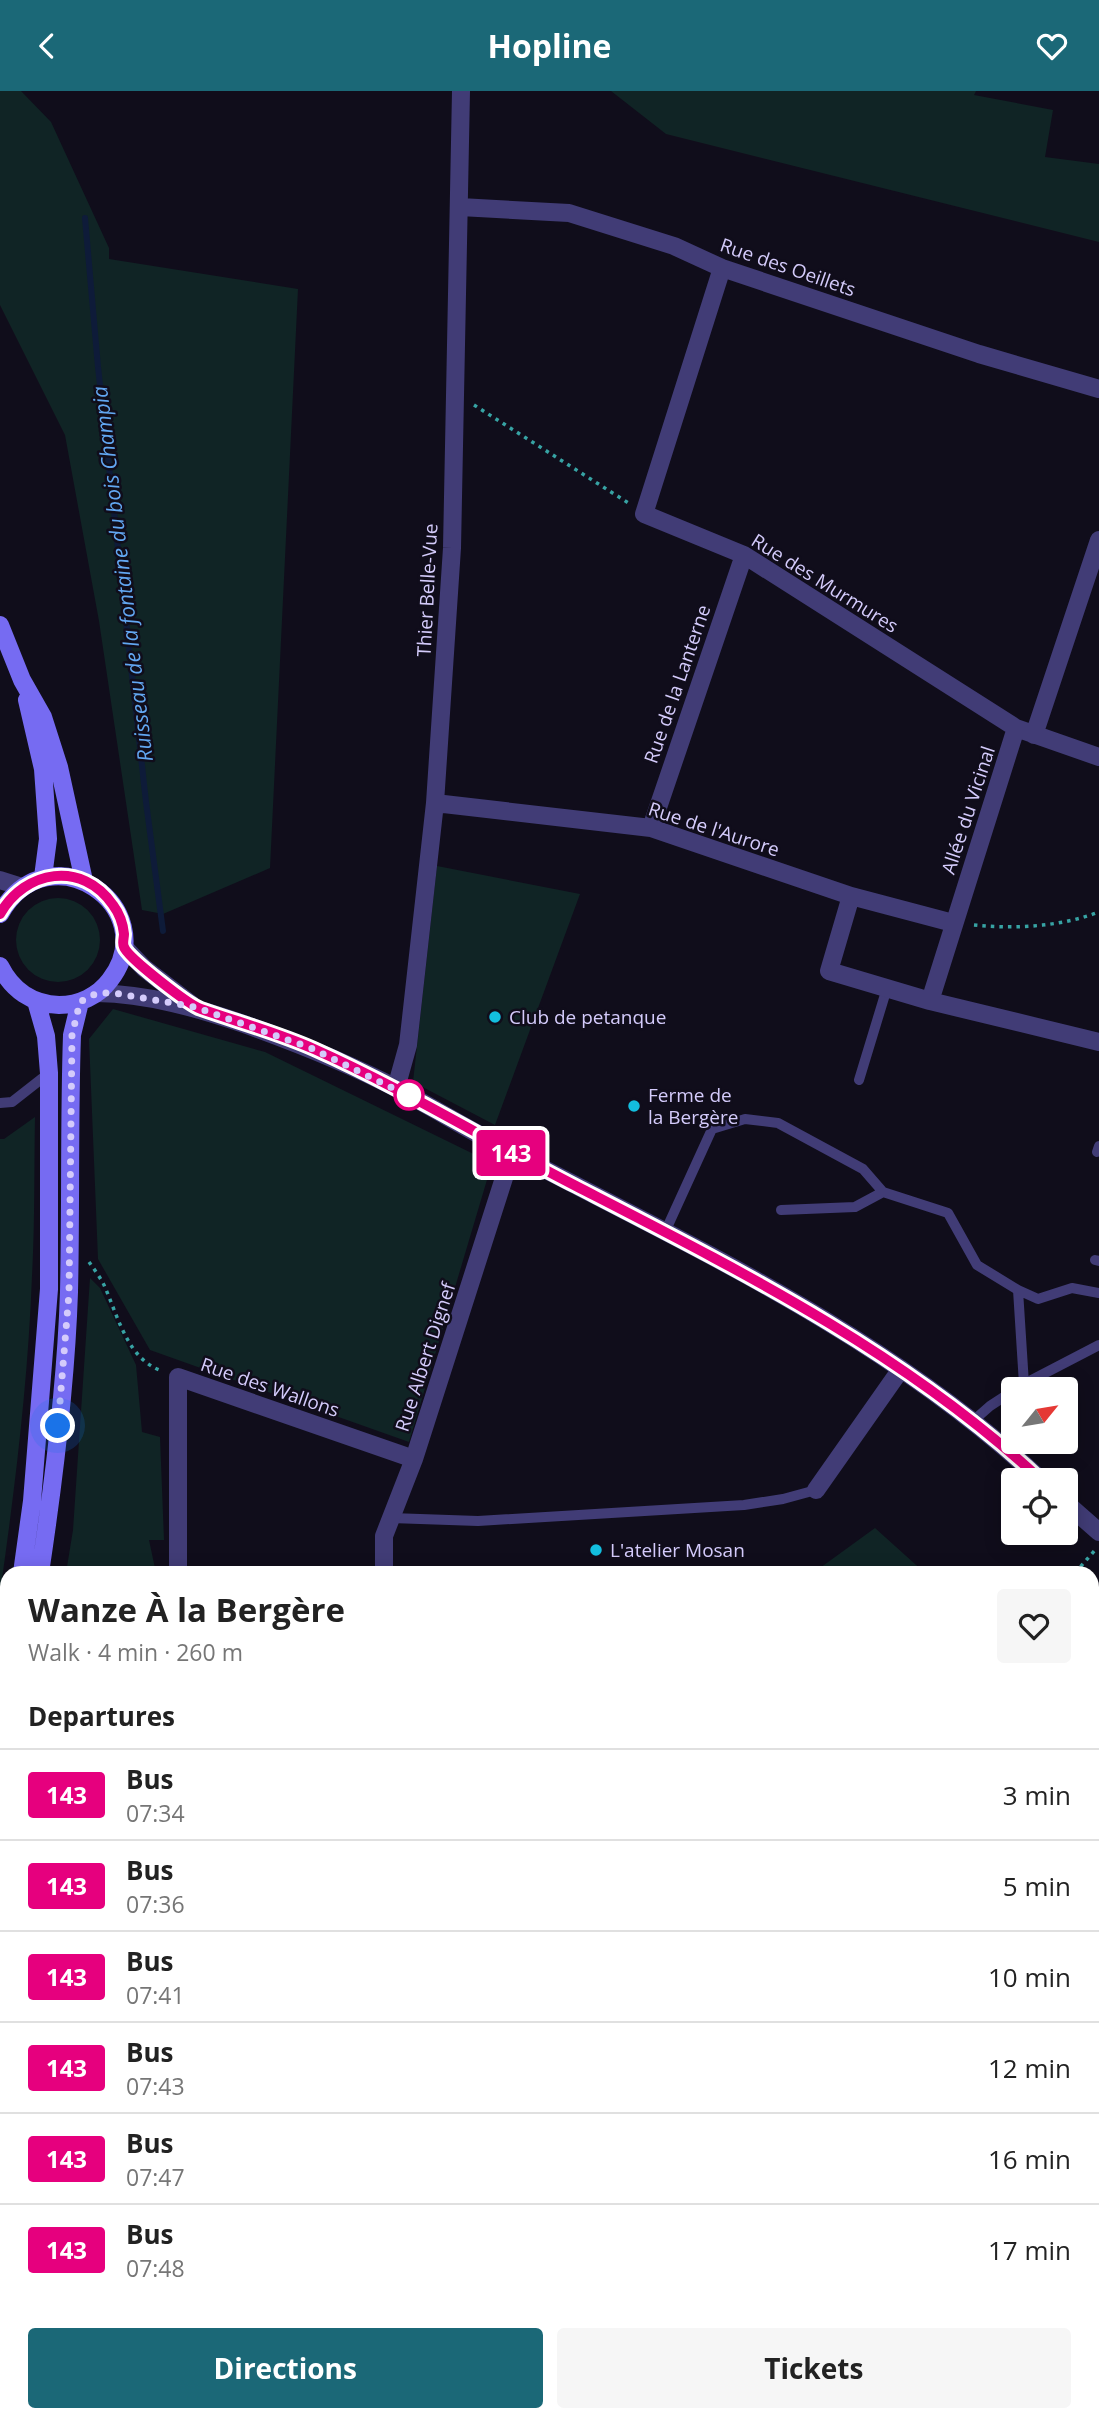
<!DOCTYPE html>
<meta charset="utf-8">
<style>
body{margin:0;font-family:"Open Sans",sans-serif;background:#f6f6f6;color:#222;height:100vh;display:flex;flex-direction:column;font-size:26px;white-space:nowrap}
*{box-sizing:border-box;margin:0}
p{font-size:23px;color:#767676}
.icon{flex:none;width:38px;height:38px;fill:none;stroke:currentColor;stroke-width:2;stroke-linecap:round;stroke-linejoin:round}
.map{position:relative;flex:1;overflow:hidden}
.panel{position:absolute;left:0px;top:1475px;width:1099px;height:856px;display:flex;flex-direction:column;background:#fff;border-radius:21px 21px 0 0;box-shadow:0 4px 18px #0003}
.panel>*{flex:none}
.badge{padding:0 14px;border-radius:5px;font-size:24px;line-height:46px}
.needle{width:46px;rotate:60deg}
.controls{position:absolute;left:1001px;top:1286px;display:grid;gap:14px}
.controls a{display:grid;place-items:center;width:77px;height:77px;border-radius:7px;background:#fff;box-shadow:0 4px 18px #0003;font-size:35px}
.you{position:absolute;width:35px;height:35px;margin:-18px;border:5px solid #fff;border-radius:50%;background:#1a73e8;box-shadow:0 0 0 10px #1a73e833}
.map>.badge{position:absolute;translate:-50% -50%;box-shadow:0 0 0 4px #fff}
h2{padding:0 28px;font-size:26px;line-height:63px}
.round{display:grid;place-items:center;flex:none;width:74px;height:74px;border-radius:7px;background:#f6f6f6}
.summary{display:flex;align-items:center;justify-content:space-between;height:119px;padding:0 28px}
h1{font-size:33px;font-weight:700;line-height:52px}
.primary-button{display:flex;gap:14px;margin-top:auto;padding:14px 28px}
.primary-button a{flex:1;height:80px;border-radius:7px;background:#1b6877;color:#fff;font-size:28px;font-weight:700;line-height:80px;text-align:center}
.primary-button a+a{background:#f6f6f6;color:#222}
ul{padding:0;list-style:none}
li{display:flex;align-items:center;gap:21px;height:91px;padding:0 28px;border-top:2px solid #e0e0e0}
li div{flex:1}
li b{display:block;font-size:26px}
li em{font-style:normal}
li .badge{min-width:77px;font-weight:700;text-align:center}
header{display:flex;justify-content:space-between;align-items:center;height:91px;padding:0 28px;background:#1b6877;color:#fff;font-size:32px;font-weight:700}
.map>svg:first-child{display:block}
.green{fill:#102425}
.lines{fill:none;stroke-linecap:round;stroke-linejoin:round}
.stream{stroke:#0e1b39;stroke-width:6}
.path{stroke:#37a3a4;stroke-width:3.5;stroke-dasharray:3.5 5;stroke-linecap:butt}
.service{stroke:#413c76;stroke-width:10}
.minor{stroke:#413c76;stroke-width:18}
.tertiary{stroke:#413c76;stroke-width:18}
.secondary{stroke:#766bf2;stroke-width:18}
.line-casing{stroke:#fff;stroke-width:16}
.line{stroke:#e6007e;stroke-width:10}
.walk{stroke:#d4cbfb;stroke-width:7;stroke-dasharray:0 12.6}
.poi-dot{fill:#13bedf;stroke:#100d1b;stroke-width:2.5}
.stop-dot{fill:#fff;stroke:#e6007e;stroke-width:3.5}
.labels{text-anchor:middle;dominant-baseline:central;stroke-width:5;stroke-linejoin:round;paint-order:stroke}
.street-label{font-size:19px;fill:#d4cbfb;stroke:#100d1b}
.poi-label{font-size:19px;fill:#d4cbfb;stroke:#100d1b;text-anchor:start}
.water-label{font-size:21px;font-style:italic;fill:#62a7f2;stroke:#100d1b}
</style>
<header><svg class="icon" aria-label="back" viewBox="0 0 24 24"><path d="M15 5l-7 7 7 7"/></svg>Hopline<svg class="icon" aria-label="heart" viewBox="0 0 24 24"><path d="M12 20l-8-8c-3-5 5-10 8-4 3-6 11-1 8 4z"/></svg></header>
<div class="map">
<svg width="1099" height="2330" viewBox="0 0 1099 2330">
<rect width="100%" height="100%" fill="#100d1b"/>
<path class="green" d="M0 0H21L51 31 109 157V168L298 198 270 777 163 823 142 819 99 530 65 344 0 214Z
M611 0H976L974 4 1053 19 1045 66 1099 73V151L666 43Z
M437 775 580 803 495 1034 413 991Z
M16 849a42 42 0 1 1 84 0a42 42 0 1 1-84 0Z
M113 918 265 961 492 1072 409 1351 150 1259 98 1168 89 948Z
M35 1026C34 1079 35 1132 32 1185 28 1291 15 1397 0 1502V1048H4Z
M90 1187 100 1197 136 1274 142 1341 160 1346 164 1449H149L156 1482H66L73 1439Z
M875 1437 925 1482H813Z
M7 1787V2052L0 2058V1819Z
M952 2324H1076L1081 2330H947Z"/>
<g class="lines">
<path class="stream" d="M85 127 98 276 146 711 163 840"/>
<path class="path" d="M474 314 630 413
M974 834C1014 838 1060 836 1099 821
M89 1171C94 1178 100 1186 104 1194 118 1225 127 1268 162 1280
M1075 1482 1096 1458
M0 1543 7 1494
M0 1750 7 1725
M1092 1853 1099 1860"/>
<path class="service" d="M859 989 887 897
M0 1012 12 1011 49 982
M1097 1061 1099 1055
M781 1119 855 1116 883 1101
M665 1141 712 1038 745 1028 778 1032 863 1078 883 1101 948 1122 977 1174 1018 1199 1024 1293 1015 1298
M1095 1169 1099 1170
M1018 1199 1038 1208 1072 1197 1099 1202
M1024 1293 1099 1254
M973 1330 990 1315 1013 1300
M391 1427 478 1430 744 1414 783 1408 816 1399"/>
<path class="minor" d="M460 116 569 122 674 155 722 177 979 263 1099 298
M722 177 644 423 744 464 1016 637 1099 666
M1034 644 1099 449
M435 712 651 737 851 805 953 832
M651 737 744 464
M0 789 22 796
M851 805 829 880 930 910 1099 951
M930 910 1016 637
M396 997 408 954 435 712 452 457 461 0
M816 1399 901 1278
M178 1482V1286L414 1368
M384 1482V1445L414 1368 512 1062
M1092 1923 1099 1908
M1092 1990 1099 1988
M1092 2039 1099 2047
M185 2324V2330
M398 2324V2330
M757 2330 762 2324"/>
<path class="tertiary" d="M124 856 144 877 192 914
M97 902C148 903 197 917 244 933 297 952 348 972 398 998 439 1020 479 1045 521 1066 702 1160 892 1249 1042 1390
M1066 1412 1099 1441"/>
<path class="secondary" d="M0 534 22 589 43 626 59 676 84 790
M27 609 43 678 48 748 43 786
M0 823C49 736 165 817 110 889 98 905 79 914 59 914 32 913 12 899 0 875
M22 1482 32 1410 49 1198V982L46 945 36 910
M40 1482C54 1389 66 1294 69 1201 71 1115 69 1030 72 944L80 911
M0 1605 7 1572
M0 1700 7 1666"/>
</g>
<g class="lines">
<g class="line-casing">
<path id="line" d="M0 823C25 779 82 769 113 814 119 822 123 833 124 843 124 847 122 852 124 856 128 867 189 914 201 918 238 931 278 942 314 958 404 998 488 1050 576 1095 739 1179 907 1263 1042 1390"/>
</g>
<use href="#line" class="line"/>
<path class="walk" d="M58 1335 69 1202 72 944 80 911 97 902H114L195 916 311 957 419 1010 409 1004"/>
</g>
<g class="poi-dot">
<circle cx="495" cy="926" r="7"/>
<circle cx="634" cy="1015" r="7"/>
<circle cx="596" cy="1459" r="7"/>
</g>
<circle class="stop-dot" cx="409" cy="1004" r="14"/>
<g class="labels">
<g class="street-label">
<text transform="translate(788 176) rotate(19)">Rue des Oeillets</text>
<text transform="translate(825 492) rotate(32)">Rue des Murmures</text>
<text transform="translate(427 499) rotate(-87)">Thier Belle-Vue</text>
<text transform="translate(677 593) rotate(-71)">Rue de la Lanterne</text>
<text transform="translate(968 719) rotate(-72)">Allée du Vicinal</text>
<text transform="translate(714 738) rotate(18)">Rue de l'Aurore</text>
<text transform="translate(425 1266) rotate(-72)">Rue Albert Dignef</text>
<text transform="translate(270 1296) rotate(19)">Rue des Wallons</text>
</g>
<g class="poi-label">
<text x="509" y="926">Club de petanque</text>
<text x="648" y="1004">Ferme de<tspan x="648" dy="22">la Bergère</tspan></text>
<text x="610" y="1459">L'atelier Mosan</text>
</g>
<g class="water-label">
<text transform="translate(122 483) rotate(-97)">Ruisseau de la fontaine du bois Champia</text>
</g>
</g>
</svg>
<div class="controls">
<a><svg class="needle" viewBox="-14 -14 28 28"><path d="M0-13l5 13h-10z" fill="#e53935"/><path d="M0 13l5-13h-10z" fill="#767676"/></svg></a>
<a><svg class="icon" aria-label="locate" viewBox="0 0 24 24"><circle cx="12" cy="12" r="6"/><path d="M12 2v4M12 18v4M2 12h4M18 12h4"/></svg></a>
</div>
<div class="you" style="left:58px;top:1335px"></div>
<b class="badge" style="left:511px;top:1062px;background:#e6007e;color:#fff">143</b>
<section class="panel">
<div class="summary"><div><h1>Wanze À la Bergère</h1><p>Walk · 4 min · 260 m</p></div><a class="round"><svg class="icon" aria-label="heart" viewBox="0 0 24 24"><path d="M12 20l-8-8c-3-5 5-10 8-4 3-6 11-1 8 4z"/></svg></a></div>
<h2>Departures</h2>
<ul>
<li><span class="badge" style="background:#e6007e;color:#fff">143</span><div><b>Bus</b><p>07:34</p></div><em>3 min</em></li>
<li><span class="badge" style="background:#e6007e;color:#fff">143</span><div><b>Bus</b><p>07:36</p></div><em>5 min</em></li>
<li><span class="badge" style="background:#e6007e;color:#fff">143</span><div><b>Bus</b><p>07:41</p></div><em>10 min</em></li>
<li><span class="badge" style="background:#e6007e;color:#fff">143</span><div><b>Bus</b><p>07:43</p></div><em>12 min</em></li>
<li><span class="badge" style="background:#e6007e;color:#fff">143</span><div><b>Bus</b><p>07:47</p></div><em>16 min</em></li>
<li><span class="badge" style="background:#e6007e;color:#fff">143</span><div><b>Bus</b><p>07:48</p></div><em>17 min</em></li>
</ul>
<div class="primary-button"><a>Directions</a><a>Tickets</a></div>
</section>
</div>
